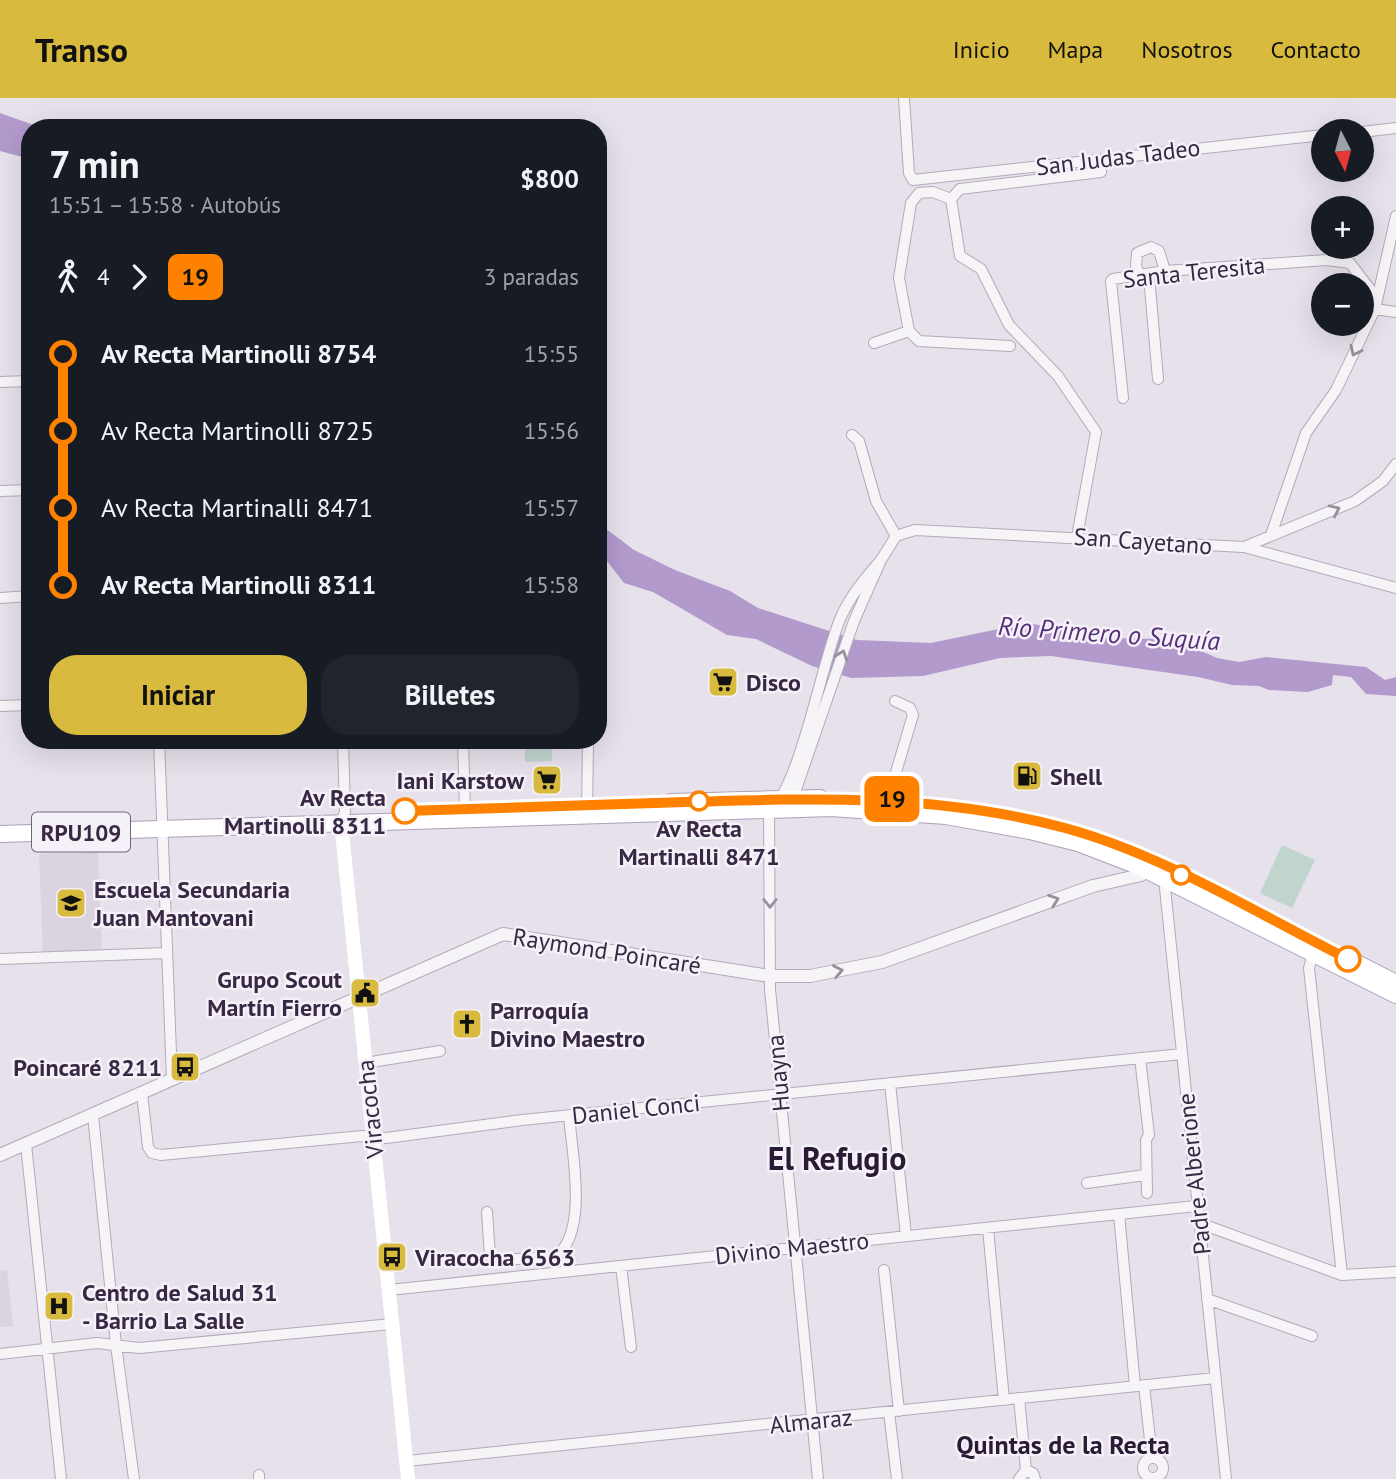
<!DOCTYPE html>
<html lang="es">
<meta charset="utf-8">
<style>
body{margin:0;font-family:"PT Sans",sans-serif;background:#20242c;color:#f1f3f6;height:100vh;display:flex;flex-direction:column;font-size:26px;white-space:nowrap}
*{box-sizing:border-box;margin:0}
p{font-size:23px;color:#9ea1a6}
.icon{flex:none;width:38px;height:38px;fill:none;stroke:currentColor;stroke-width:2;stroke-linecap:round;stroke-linejoin:round}
.map{position:relative;flex:1;overflow:hidden}
.side{position:absolute;left:21px;top:21px;width:586px;height:630px;display:flex;flex-direction:column;background:#171b24;border-radius:28px;box-shadow:0 7px 28px #0002}
.side>*{flex:none}
.badge{padding:0 14px;border-radius:10px;font-size:24px;line-height:46px}
.needle{width:46px;rotate:174deg}
.buttons{position:absolute;left:1311px;top:21px;display:grid;gap:14px}
.buttons a{display:grid;place-items:center;width:63px;height:63px;border-radius:50%;background:#171b24;box-shadow:0 7px 28px #0002;font-size:35px}
.map>.badge{position:absolute;translate:-50% -50%;box-shadow:0 0 0 4px #fff}
.legs{display:flex;align-items:center;gap:10px;height:77px;padding:0 28px;font-size:23px}
.legs p{margin-inline-start:auto}
.headline{display:flex;align-items:center;justify-content:space-between;height:119px;padding:0 28px}
h1{font-size:38px;font-weight:700;line-height:52px}
.action{display:flex;gap:14px;margin-top:auto;padding:14px 28px}
.action a{flex:1;height:80px;border-radius:28px;background:#d8bb3e;color:#111;font-size:28px;font-weight:700;line-height:80px;text-align:center}
.action a+a{background:#20242c;color:#f1f3f6}
ul{padding:0 28px;list-style:none}
li{display:flex;align-items:center;gap:24px;height:77px;font-size:26px}
li i{display:grid;place-items:center;width:10px;height:100%;margin:0 9px;background:currentColor}
li i::after{content:'';width:18px;height:18px;margin:-9px;border:5px solid;border-radius:50%;background:#171b24}
li p{margin-inline-start:auto}
li:first-child i{background:linear-gradient(#0000 50%,currentColor 0)}
li:last-child i{background:linear-gradient(currentColor 50%,#0000 0)}
header{display:flex;align-items:center;gap:42px;box-sizing:border-box;height:98px;padding:0 35px;background:#d8bb3e;color:#111}
header strong{font-size:33px}
nav{display:flex;gap:38px;margin-inline-start:auto;font-size:24px}
.map>svg:first-child{display:block}
.built{fill:#dad3e0}
.green{fill:#c1d5cf}
.water{fill:#b29acd}
.lines{fill:none;stroke-linecap:round;stroke-linejoin:round}
.minor-casing{stroke:#b2aab9;stroke-width:12}
.tertiary-casing{stroke:#b2aab9;stroke-width:14}
.primary-casing{stroke:#ad9fb7;stroke-width:18}
.minor{stroke:#f7f4f8;stroke-width:10}
.tertiary{stroke:#f7f4f8;stroke-width:12}
.secondary{stroke:#fff;stroke-width:14}
.primary{stroke:#fff;stroke-width:16}
.oneway{stroke:#988e9e}
.line-1-casing{stroke:#fff;stroke-width:16}
.line-1{stroke:#ff8100;stroke-width:10}
.stop-1-dot{fill:#fff;stroke:#ff8100;stroke-width:3.5}
.labels{text-anchor:middle;dominant-baseline:central;stroke-width:5;stroke-linejoin:round;paint-order:stroke}
.shield{fill:#f5f1f8;stroke:#71647a;stroke-width:2}
.shield-label{font-size:23px;font-weight:bold;fill:#382844}
.street-label{font-size:24px;fill:#382844;stroke:#f5f1f8}
.poi-label{font-size:24px;font-weight:bold;fill:#382844;stroke:#f5f1f8;text-anchor:start}
.stop-label{font-size:24px;font-weight:bold;fill:#382844;stroke:#f5f1f8;text-anchor:end}
.water-label{font-size:26px;font-style:italic;fill:#562f7a;stroke:#f5f1f8}
.neighbourhood-label{font-size:26px;font-weight:bold;fill:#2a1a34;stroke:#f5f1f8}
.district-label{font-size:32px;font-weight:bold;fill:#2a1a34;stroke:#f5f1f8}
</style>
<header>
<strong>Transo</strong>
<nav><a>Inicio</a><a>Mapa</a><a>Nosotros</a><a>Contacto</a></nav>
</header>
<div class="map">
<svg width="1396" height="1381" viewBox="0 0 1396 1381">
<rect width="100%" height="100%" fill="#e6e1eb"/>
<path class="built" d="M98 754 102 854 43 857 39 756Z
M0 1172H7L13 1228 0 1229Z"/>
<path class="green" d="M552 649V663L525 664V651Z
M1282 747 1315 762 1292 810 1260 795Z"/>
<path class="water" d="M0 15 42 30H30V61L0 53Z
M598 421 605 430 634 452 675 472 730 493 758 510 857 542 931 545 1028 525 1104 540 1159 541 1174 547 1190 548 1217 560 1239 564 1266 559 1366 569 1385 582 1396 579V598L1366 596 1351 579 1333 577 1332 587 1308 594 1269 592 1259 588 1232 587 1198 579 1051 558 1000 560 923 578 851 580 812 568 756 541 727 537 653 494 624 485 599 453Z"/>
<g class="lines">
<g class="minor-casing">
<path id="minor" d="M904 0 909 75 913 82 1323 37
M1362 34 1396 30
M951 101 960 91 1101 74
M1140 178 1136 168 1137 155 1151 149 1159 153 1165 173
M1149 178 1158 281
M1375 211 1396 214
M909 233 899 180 911 105 919 95 933 94 951 101 960 158 981 171 1009 227 1058 278 1096 334 1077 439
M874 245 909 233 919 243 1010 248
M0 284 30 283
M1123 300 1111 183 1113 181 1165 173 1327 162 1350 165 1376 199
M852 337 859 343 876 403 896 438
M0 393 30 392
M1271 437 1306 335 1336 292 1375 211 1396 118
M1244 449 1396 490
M0 500 30 498
M0 608 30 607
M159 642 172 981
M463 642 465 711
M793 700 854 523 881 462 896 438 915 432 1244 449 1355 403 1383 383 1396 366
M888 701 913 617 910 610 895 603
M587 717 588 642
M341 724 345 714 343 642
M1167 778 1165 790 1226 1381
M1316 845 1309 870 1342 1177
M0 861 166 855
M1140 960 1149 1037 1146 1042 1147 1095
M365 965 440 953
M890 985 906 1138
M142 995 148 1049 152 1055 161 1057 362 1038 386 1040 522 1022 1182 956
M93 1017 116 1247 134 1381
M26 1046 61 1381
M1087 1085 1145 1077
M487 1114 490 1158 496 1162 555 1159C589 1135 572 1055 569 1018
M1119 1116 1135 1288
M1199 1125 1342 1177 1396 1174
M988 1130 1004 1302
M621 1168 631 1249
M884 1172 899 1313
M389 1192 1196 1108
M1207 1201 1312 1238
M0 1256 97 1245 139 1250 392 1226
M1144 1287 1152 1360
M1019 1300 1026 1372
M889 1314 897 1381
M1143 1370a10 10 0 1 1 20 0a10 10 0 1 1-20 0Z
M407 1363 1215 1280
M259 1377V1381
M818 1381 770 891 769 713C800 692 822 561 841 519 850 498 866 479 881 462
M1019 1381 1026 1372 1033 1375 1035 1381"/>
</g>
<g class="tertiary-casing">
<path id="tertiary" d="M0 1057 503 836 770 878H810L882 864 1093 788 1141 777 1151 769"/>
</g>
<g class="primary-casing">
<path id="primary" d="M671 704 820 700
M0 736 831 710 946 718 1030 733 1078 745 1138 768 1396 897
M1149 761 1223 798
M1343 858 1396 885"/>
</g>
<use href="#minor" class="minor"/>
<use href="#tertiary" class="tertiary"/>
<path class="secondary" d="M341 724 408 1381"/>
<use href="#primary" class="primary"/>
</g>
<defs><path id="oneway-chevron" d="M-2-3.5L2.5 0L-2 3.5" fill="none" stroke-width="1.6" stroke-linecap="round" stroke-linejoin="round" transform="scale(1.75)"/></defs>
<g class="oneway">
<use href="#oneway-chevron" transform="translate(1355 253) rotate(116)"/>
<use href="#oneway-chevron" transform="translate(1335 412) rotate(-25)"/>
<use href="#oneway-chevron" transform="translate(842 557) rotate(-70)"/>
<use href="#oneway-chevron" transform="translate(1054 802) rotate(-20)"/>
<use href="#oneway-chevron" transform="translate(770 805) rotate(90)"/>
<use href="#oneway-chevron" transform="translate(838 873) rotate(-11)"/>
</g>
<g class="lines">
<g class="line-1-casing">
<path id="line-1" d="M405 713C499 710 592 707 686 704 814 700 940 696 1065 730 1164 757 1256 815 1348 861"/>
</g>
<use href="#line-1" class="line-1"/>
</g>
<defs>
<g id="supermarket-square" transform="scale(1.575)"><rect x="-9" y="-9" width="18" height="18" rx="4" fill="#d8bb3e" stroke="#f5f1f8"/><path d="M-6-5.5h2.5l.6 2H6L4.5 2H-2.5L-4.4-4H-6ZM-1.5 3.2a1.3 1.3 0 1 0 .1 0ZM3 3.2a1.3 1.3 0 1 0 .1 0Z" fill="#111"/></g>
<g id="fuel-square" transform="scale(1.575)"><rect x="-9" y="-9" width="18" height="18" rx="4" fill="#d8bb3e" stroke="#f5f1f8"/><path d="M-5.5-6h7V0h2V4h1.3V-2.5L3-4.5l.8-.8L6-3V5H2.5V1h-1V6h-7ZM-4.2-4.7v3.2H.2V-4.7Z" fill="#111"/></g>
<g id="school-square" transform="scale(1.575)"><rect x="-9" y="-9" width="18" height="18" rx="4" fill="#d8bb3e" stroke="#f5f1f8"/><path d="M0-5L7-2L0 1L-7-2ZM-4 1L0 2.5L4 1V4Q0 6-4 4Z" fill="#111"/></g>
<g id="civic-square" transform="scale(1.575)"><rect x="-9" y="-9" width="18" height="18" rx="4" fill="#d8bb3e" stroke="#f5f1f8"/><path d="M-.6-6.5H3V-4.5H.6V-3L4-1V1h2V6H-6V1h2V-1L-.6-3ZM-1.2 2.5V6h2.4V2.5Z" fill="#111"/></g>
<g id="church-square" transform="scale(1.575)"><rect x="-9" y="-9" width="18" height="18" rx="4" fill="#d8bb3e" stroke="#f5f1f8"/><path d="M-1.2-6h2.4v3.5h3.3v2.4h-3.3V6h-2.4V-.1h-3.3v-2.4h3.3Z" fill="#111"/></g>
<g id="bus-square" transform="scale(1.575)"><rect x="-9" y="-9" width="18" height="18" rx="4" fill="#d8bb3e" stroke="#f5f1f8"/><path d="M-5-6H5V4H4V6H2V4H-2V6H-4V4H-5ZM-3.5-4V0h7V-4ZM-3.5 1.2v1.5H-2V1.2ZM2 1.2v1.5H3.5V1.2Z" fill="#111"/></g>
<g id="hospital-square" transform="scale(1.575)"><rect x="-9" y="-9" width="18" height="18" rx="4" fill="#d8bb3e" stroke="#f5f1f8"/><path d="M-5-5h3v3.5h4V-5h3V5h-3V1.5h-4V5h-3Z" fill="#111"/></g>
</defs>
<g fill-rule="evenodd">
<use href="#supermarket-square" x="723" y="584"/>
<use href="#fuel-square" x="1027" y="678"/>
<use href="#supermarket-square" x="547" y="682"/>
<use href="#school-square" x="71" y="805"/>
<use href="#civic-square" x="365" y="895"/>
<use href="#church-square" x="467" y="926"/>
<use href="#bus-square" x="185" y="969"/>
<use href="#bus-square" x="392" y="1159"/>
<use href="#hospital-square" x="59" y="1208"/>
</g>
<g class="stop-1-dot">
<circle cx="699" cy="703" r="9"/>
<circle cx="405" cy="713" r="12"/>
<circle cx="1181" cy="777" r="9"/>
<circle cx="1348" cy="861" r="12"/>
</g>
<g class="labels">
<rect class="shield" x="32" y="714.5" width="98" height="39" rx="5"/>
<g class="shield-label">
<text x="81" y="734">RPU109</text>
</g>
<g class="street-label">
<text transform="translate(1118 59) rotate(-7)">San Judas Tadeo</text>
<text transform="translate(1194 174) rotate(-6)">Santa Teresita</text>
<text transform="translate(1143 443) rotate(4)">San Cayetano</text>
<text transform="translate(607 853) rotate(9)">Raymond Poincaré</text>
<text transform="translate(778 975) rotate(-95)">Huayna</text>
<text transform="translate(370 1011) rotate(-96)">Viracocha</text>
<text transform="translate(636 1011) rotate(-6)">Daniel Conci</text>
<text transform="translate(1194 1076) rotate(-96)">Padre Alberione</text>
<text transform="translate(792 1150) rotate(-6)">Divino Maestro</text>
<text transform="translate(811 1323) rotate(-6)">Almaraz</text>
</g>
<g class="poi-label">
<text x="746" y="584">Disco</text>
<text x="1050" y="678">Shell</text>
<text x="524" y="682" text-anchor="end">Iani Karstow</text>
<text x="94" y="791">Escuela Secundaria<tspan x="94" dy="28">Juan Mantovani</tspan></text>
<text x="342" y="881" text-anchor="end">Grupo Scout<tspan x="342" dy="28">Martín Fierro</tspan></text>
<text x="490" y="912">Parroquía<tspan x="490" dy="28">Divino Maestro</tspan></text>
<text x="162" y="969" text-anchor="end">Poincaré 8211</text>
<text x="415" y="1159">Viracocha 6563</text>
<text x="82" y="1194">Centro de Salud 31<tspan x="82" dy="28">- Barrio La Salle</tspan></text>
</g>
<g class="stop-label">
<text x="386" y="699">Av Recta<tspan x="386" dy="28">Martinolli 8311</tspan></text>
<text x="699" y="730" text-anchor="middle">Av Recta<tspan x="699" dy="28">Martinalli 8471</tspan></text>
</g>
<g class="water-label">
<text transform="translate(1109 535) rotate(4)">Río Primero o Suquía</text>
</g>
<g class="neighbourhood-label">
<text x="1063" y="1346">Quintas de la Recta</text>
</g>
<g class="district-label">
<text x="837" y="1060">El Refugio</text>
</g>
</g>
</svg>
<div class="buttons">
<a><svg class="needle" viewBox="-14 -14 28 28"><path d="M0-13l5 13h-10z" fill="#e53935"/><path d="M0 13l5-13h-10z" fill="#9ea1a6"/></svg></a>
<a>+</a>
<a>−</a>
</div>
<b class="badge" style="left:892px;top:701px;background:#ff8100;color:#111">19</b>
<section class="side">
<div class="headline"><div><h1>7 min</h1><p>15:51 – 15:58 · Autobús</p></div><b>$800</b></div>
<div class="legs"><svg class="icon" aria-label="walk" viewBox="0 0 24 24"><circle cx="13" cy="4" r="2"/><path d="M13 8l-2 6 4 7M11 14l-3 7M7 12l3-4h3l4 4"/></svg>4<svg class="icon" aria-label="forward" viewBox="0 0 24 24"><path d="M9 5l7 7-7 7"/></svg><b class="badge" style="background:#ff8100;color:#111">19</b><p>3 paradas</p></div>
<ul>
<li><i style="color:#ff8100"></i><b>Av Recta Martinolli 8754</b><p>15:55</p></li>
<li><i style="color:#ff8100"></i><span>Av Recta Martinolli 8725</span><p>15:56</p></li>
<li><i style="color:#ff8100"></i><span>Av Recta Martinalli 8471</span><p>15:57</p></li>
<li><i style="color:#ff8100"></i><b>Av Recta Martinolli 8311</b><p>15:58</p></li>
</ul>
<div class="action"><a>Iniciar</a><a>Billetes</a></div>
</section>
</div>
